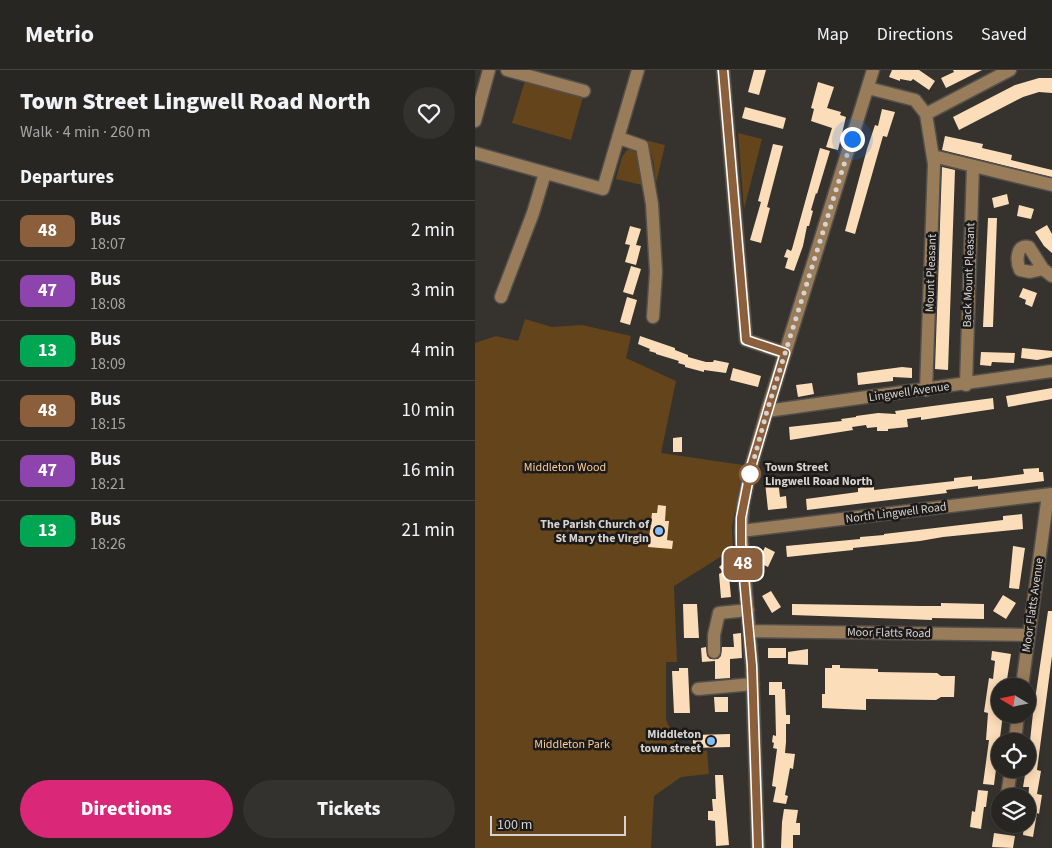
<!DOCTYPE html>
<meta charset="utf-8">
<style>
body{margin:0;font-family:"Source Sans 3",sans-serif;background:#34322f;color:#f1f3f6;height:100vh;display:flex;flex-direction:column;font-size:19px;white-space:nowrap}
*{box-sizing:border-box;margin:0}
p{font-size:16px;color:#a5a5a5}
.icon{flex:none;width:28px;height:28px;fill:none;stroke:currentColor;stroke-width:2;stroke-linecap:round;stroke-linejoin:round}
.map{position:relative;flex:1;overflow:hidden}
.panel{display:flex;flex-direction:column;background:#282622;width:475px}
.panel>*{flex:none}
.badge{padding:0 10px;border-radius:8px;font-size:18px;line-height:32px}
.needle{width:32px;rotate:280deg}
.controls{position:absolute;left:516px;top:608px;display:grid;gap:10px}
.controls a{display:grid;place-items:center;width:45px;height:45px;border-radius:50%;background:#282622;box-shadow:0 2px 12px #0003,0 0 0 1px #444340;font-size:25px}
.scale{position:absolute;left:15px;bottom:12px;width:136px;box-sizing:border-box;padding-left:5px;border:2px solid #d6d3d1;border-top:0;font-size:14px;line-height:18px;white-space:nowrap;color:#d6d3d1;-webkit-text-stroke:4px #1c1a18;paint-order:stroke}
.you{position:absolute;width:25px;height:25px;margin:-12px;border:4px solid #fff;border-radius:50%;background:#1a73e8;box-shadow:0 0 0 8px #1a73e833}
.map>.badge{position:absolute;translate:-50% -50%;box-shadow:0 0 0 2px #fff}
h2{padding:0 20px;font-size:19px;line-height:45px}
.round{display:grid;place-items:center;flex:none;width:52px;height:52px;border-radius:26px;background:#34322f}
.summary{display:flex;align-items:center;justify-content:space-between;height:85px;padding:0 20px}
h1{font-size:24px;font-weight:800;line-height:38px}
.action{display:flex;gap:10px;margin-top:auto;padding:10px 20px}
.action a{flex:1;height:58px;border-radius:30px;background:#db2777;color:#fff;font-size:20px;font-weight:800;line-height:58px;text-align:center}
.action a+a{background:#34322f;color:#f1f3f6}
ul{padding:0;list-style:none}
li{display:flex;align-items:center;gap:15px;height:60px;padding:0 20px;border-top:1px solid #444340}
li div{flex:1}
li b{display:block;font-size:19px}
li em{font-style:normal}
li .badge{min-width:55px;font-weight:700;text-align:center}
header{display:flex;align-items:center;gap:30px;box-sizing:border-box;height:70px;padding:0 25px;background:#282622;border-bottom:1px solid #444340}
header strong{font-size:24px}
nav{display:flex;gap:28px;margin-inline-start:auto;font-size:18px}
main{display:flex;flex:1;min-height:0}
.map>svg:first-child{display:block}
.green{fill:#64441a}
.building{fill:#fcddba}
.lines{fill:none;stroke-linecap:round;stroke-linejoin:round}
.minor-casing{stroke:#534f4b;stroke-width:15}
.minor{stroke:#997c5a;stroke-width:12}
.line-casing{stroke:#fff;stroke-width:11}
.line{stroke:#8b5e3c;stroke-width:8}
.walk{stroke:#d6d3d1;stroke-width:5;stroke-dasharray:0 9}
.stop-dot{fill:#fff;stroke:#8b5e3c;stroke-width:2.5}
.poi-dot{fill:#83bcfa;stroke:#1c1a18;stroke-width:2}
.labels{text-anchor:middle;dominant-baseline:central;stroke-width:5;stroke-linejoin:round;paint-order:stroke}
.street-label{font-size:12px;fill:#d6d3d1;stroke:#1c1a18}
.park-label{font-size:12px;fill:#f9ce9b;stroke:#1c1a18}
.stop-label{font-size:12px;font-weight:bold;fill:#d6d3d1;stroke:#1c1a18;text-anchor:start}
.poi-label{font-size:12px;font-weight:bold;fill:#d6d3d1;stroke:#1c1a18;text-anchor:end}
</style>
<header>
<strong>Metrio</strong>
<nav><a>Map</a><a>Directions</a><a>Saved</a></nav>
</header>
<main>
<section class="panel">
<div class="summary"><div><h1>Town Street Lingwell Road North</h1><p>Walk · 4 min · 260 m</p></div><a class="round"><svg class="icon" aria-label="heart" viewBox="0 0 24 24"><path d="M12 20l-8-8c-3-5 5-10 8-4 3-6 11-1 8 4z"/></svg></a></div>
<h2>Departures</h2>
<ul>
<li><span class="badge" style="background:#8b5e3c;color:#fff">48</span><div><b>Bus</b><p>18:07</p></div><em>2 min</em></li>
<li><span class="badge" style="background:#8e44ad;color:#fff">47</span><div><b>Bus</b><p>18:08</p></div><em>3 min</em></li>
<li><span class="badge" style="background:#00a651;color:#fff">13</span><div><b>Bus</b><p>18:09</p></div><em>4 min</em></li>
<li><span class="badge" style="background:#8b5e3c;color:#fff">48</span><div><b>Bus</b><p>18:15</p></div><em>10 min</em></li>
<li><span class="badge" style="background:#8e44ad;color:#fff">47</span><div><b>Bus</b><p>18:21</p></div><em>16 min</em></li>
<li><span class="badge" style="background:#00a651;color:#fff">13</span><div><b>Bus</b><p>18:26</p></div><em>21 min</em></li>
</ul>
<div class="action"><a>Directions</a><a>Tickets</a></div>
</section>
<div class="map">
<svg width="577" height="778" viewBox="0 0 577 778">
<rect width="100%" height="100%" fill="#36322e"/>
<path class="green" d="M50 11 108 27 96 70 37 53Z
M263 63 287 69 269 139Z
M166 69 190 75 181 113C179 97 179 80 166 69Z
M156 79C168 85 165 104 167 115L141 109 147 87 152 80Z
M50 249 77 257 107 255 156 266 151 288 201 311 186 383 268 395 257 458 258 479 199 516 202 592H191V650L206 681H232L234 704 206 707 179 726 176 778H0V273L21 266 43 271Z"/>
<path class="building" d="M279 0H291L284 25 273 22Z
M417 0H444L460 11 454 20 438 9 436 11 425 9V11L414 7Z
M478 0H507L471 18 466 8 479 2Z
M564 8H577V23L564 22 548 27 484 60 478 47 540 15Z
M343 12 359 17 352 38 366 42 365 45 371 47 363 80 351 77 357 58 336 51 339 39 336 38Z
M270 37 311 48 308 59 267 48Z
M407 39 420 42 412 67 408 66 380 164 370 161 392 79 400 55 403 56Z
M470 66 508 74 507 78 537 85 536 90 577 100V107L467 80Z
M298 74 308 76 292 137 295 138 286 173 275 170 286 132 283 131Z
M345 78 355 81 342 124 341 123 336 140 338 141 334 156H332L328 176 319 201 310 198 313 188 309 187 312 179 316 181 317 179Z
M467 97 480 100 473 300 460 299Z
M532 124 534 134 519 138 517 128Z
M544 135 559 139 556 149 542 146Z
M513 148H522L518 257H508Z
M572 155 577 164V183L569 176 560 162Z
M155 156 166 159 161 175 166 176 161 195 150 192 155 175 150 174Z
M156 196 166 199 158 225 148 222Z
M548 218 562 223 557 237 550 234 551 230 544 227Z
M152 227 162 230 155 255 145 252Z
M165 266 200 278V280L213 285V287L231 292H238L239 290 254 293 251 303 229 300V302L210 297V295L203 293 204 291 181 284V283L174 281 175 279 163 274Z
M547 278 577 281V287L562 290 546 288Z
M506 282 540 283 539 293 517 292 516 296 505 295Z
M427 297 437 298V308L418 307V311L383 315 382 303Z
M258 298 286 306 283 317 255 310Z
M337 313 339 324 323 327 321 315Z
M577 318V329L533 337 531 326Z
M518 328 519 339 446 350V347L432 349 433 357 413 359V361H402V357L392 358 391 355 377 357 378 360 315 370 314 357 367 351 366 349 381 347V346L403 343 421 344 420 341Z
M207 367V382H198V368Z
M564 398V402H568L569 411 503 419V416L471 420 472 423 332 440 331 429 383 422V418L399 416V420L479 411V408L497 406V410L510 409 549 404 548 399Z
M303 410 305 427 311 426 312 438 293 440 290 412Z
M183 435 191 436 190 451H194L192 470 198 471 197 479 173 477 177 443H182Z
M547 444 548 459 468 467 445 471 378 478V480L312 487 311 476 385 469V467L409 465V464L528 450V446Z
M538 476 550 478 544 519 534 518Z
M290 477 300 482 293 497 283 492Z
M250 492 258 504 254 506 256 527 246 528 244 504 248 502 244 497Z
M296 521 306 537 297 543 287 526Z
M528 525 541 533 531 549 518 541Z
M466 533 509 534V549L457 548V550L317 545V534L447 536H466Z
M208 534H222L224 568H209Z
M573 541H577V586L562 700 566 701 562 724 567 725 564 744 562 743 558 767 548 765 549 754H552L554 717H548L551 699H552L558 643Z
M266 563 267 588 255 589V608L240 609V591L227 592 226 578 231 577 232 586 235 589H243L246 586 247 577H259L258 564Z
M293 578H311V588H293Z
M333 579V595L313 594V582Z
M517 581 536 584 531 616H525V644H528L519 715 508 714 514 670H511L513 643 509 642 514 608 518 609 520 591 516 590Z
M357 595H365V598L403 599V602L462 603 466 606H480L479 627H466L461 630 391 629V640L347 638V624H350V598H357Z
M204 598H213L215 643H199L197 601H204Z
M294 612H307V619H310L311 645H315V654H311V672L310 683 320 684 318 699 315 698 310 725 313 726 311 734 298 732 301 717 297 716 302 679 298 678 299 673 297 672 298 665 301 666 300 625H294Z
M239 627H253V642H240Z
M255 664V677L218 678V665Z
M240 705H248L254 775 241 776 240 751 233 750V741H238L237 729H241Z
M503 720 513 721 511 737H509L506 759 495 757 497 741 500 742Z
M309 739 323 740 321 753H325V765H318V778H306L307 752Z
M519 763 540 766 538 778 517 777Z"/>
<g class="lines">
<g class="minor-casing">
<path id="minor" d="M32 0 109 21
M248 0 271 270 310 283
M393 18 440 30 451 44 459 94 451 320
M451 44 535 0
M0 51 14 0
M144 68 167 76 177 134 181 202 178 247
M0 83 128 119 163 0
M458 86 577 115
M568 199 555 202 545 200C541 192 541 173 554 177L568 199 577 206
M26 227 58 143 70 103
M491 315 498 96
M292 341 577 301
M266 461 577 424
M275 561 553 565
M239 582V565L244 543 273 540
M547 616 573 425
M223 619 278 614
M540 671 543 644
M532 726 536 699
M283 778 277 596 266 461 268 435 276 397 292 341 398 0"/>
</g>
<use href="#minor" class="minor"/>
</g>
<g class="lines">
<g class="line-casing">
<path id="line" d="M248 0 271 270 310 283 276 397 266 448V474L277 596 283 778"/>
</g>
<use href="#line" class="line"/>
<path class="walk" d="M275 404 292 341 377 69"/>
</g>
<circle class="stop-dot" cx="275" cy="404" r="10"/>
<g class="poi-dot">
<circle cx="184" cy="461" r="5"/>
<circle cx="236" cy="671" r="5"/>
</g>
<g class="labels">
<g class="street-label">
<text transform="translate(456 203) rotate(-88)">Mount Pleasant</text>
<text transform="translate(494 205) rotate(-88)">Back Mount Pleasant</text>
<text transform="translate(434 322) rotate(-8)">Lingwell Avenue</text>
<text transform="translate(421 443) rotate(-7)">North Lingwell Road</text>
<text transform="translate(558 535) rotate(-82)">Moor Flatts Avenue</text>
<text transform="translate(414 563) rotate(1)">Moor Flatts Road</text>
</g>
<g class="park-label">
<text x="90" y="397">Middleton Wood</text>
<text x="97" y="674">Middleton Park</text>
</g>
<g class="stop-label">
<text x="290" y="397">Town Street<tspan x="290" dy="14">Lingwell Road North</tspan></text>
</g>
<g class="poi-label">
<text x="174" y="454">The Parish Church of<tspan x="174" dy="14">St Mary the Virgin</tspan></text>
<text x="226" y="664">Middleton<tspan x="226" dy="14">town street</tspan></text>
</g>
</g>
</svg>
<div class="controls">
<a><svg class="needle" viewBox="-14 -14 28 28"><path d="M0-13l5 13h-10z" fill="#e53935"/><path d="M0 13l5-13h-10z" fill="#a5a5a5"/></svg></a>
<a><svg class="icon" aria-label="locate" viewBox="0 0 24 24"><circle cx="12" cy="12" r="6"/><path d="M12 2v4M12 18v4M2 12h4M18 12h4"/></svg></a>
<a><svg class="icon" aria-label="layers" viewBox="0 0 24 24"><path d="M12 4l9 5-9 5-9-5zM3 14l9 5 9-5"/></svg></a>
</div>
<div class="scale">100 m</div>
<div class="you" style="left:377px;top:69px"></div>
<b class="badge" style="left:268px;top:494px;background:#8b5e3c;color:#fff">48</b>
</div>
</main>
